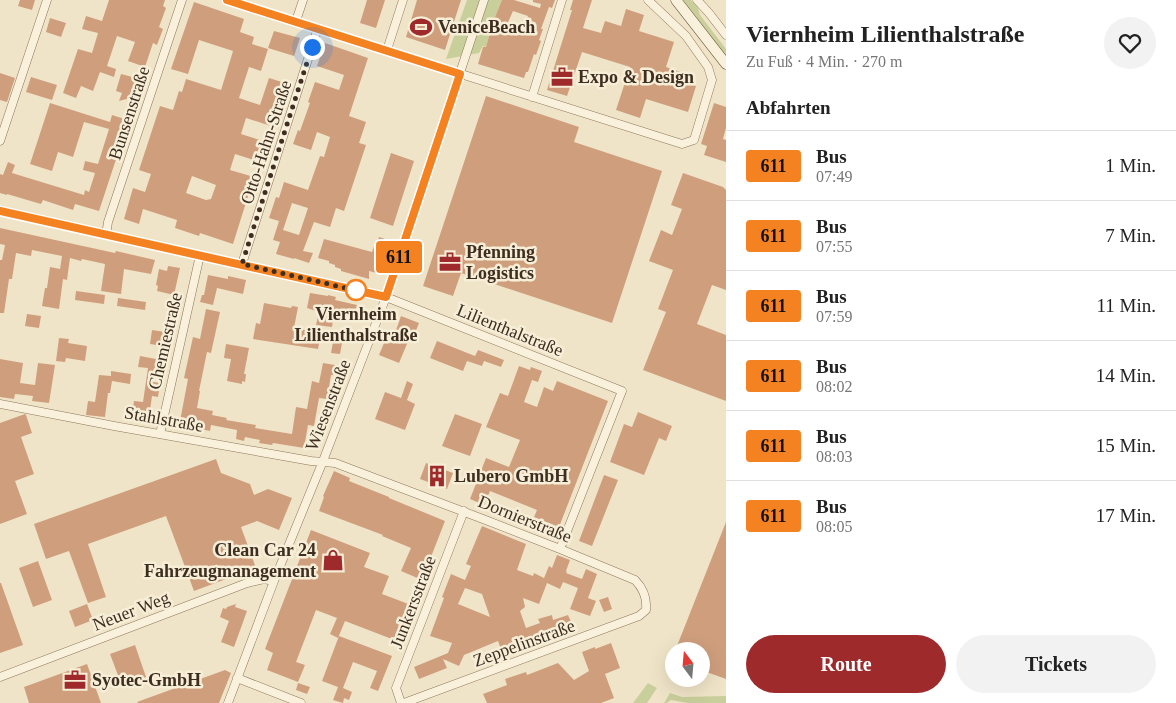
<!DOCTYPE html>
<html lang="de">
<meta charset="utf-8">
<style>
body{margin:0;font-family:Georgia,serif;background:#f2f2f2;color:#222;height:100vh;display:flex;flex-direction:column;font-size:19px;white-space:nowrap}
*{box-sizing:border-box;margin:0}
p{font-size:16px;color:#767676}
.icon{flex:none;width:28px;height:28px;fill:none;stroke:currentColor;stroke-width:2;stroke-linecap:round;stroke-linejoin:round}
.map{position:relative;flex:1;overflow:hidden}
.drawer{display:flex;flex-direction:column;background:#fff;width:450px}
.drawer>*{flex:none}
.badge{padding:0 10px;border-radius:4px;font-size:18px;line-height:32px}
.needle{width:32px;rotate:344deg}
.buttons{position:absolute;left:665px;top:642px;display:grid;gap:10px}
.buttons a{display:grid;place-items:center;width:45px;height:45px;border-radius:50%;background:#fff;box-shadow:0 5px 20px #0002;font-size:25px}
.you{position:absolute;width:25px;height:25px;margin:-12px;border:4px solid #fff;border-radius:50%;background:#1a73e8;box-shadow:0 0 0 8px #1a73e833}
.map>.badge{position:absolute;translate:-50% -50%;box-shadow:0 0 0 2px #fff}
h2{padding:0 20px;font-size:19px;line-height:45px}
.round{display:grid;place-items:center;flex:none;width:52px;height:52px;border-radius:26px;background:#f2f2f2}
.head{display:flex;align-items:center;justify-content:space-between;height:85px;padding:0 20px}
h1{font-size:24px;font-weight:800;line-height:38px}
.button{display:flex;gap:10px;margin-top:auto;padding:10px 20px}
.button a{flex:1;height:58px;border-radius:30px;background:#9e2a2b;color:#fff;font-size:20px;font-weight:800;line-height:58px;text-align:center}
.button a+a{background:#f2f2f2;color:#222}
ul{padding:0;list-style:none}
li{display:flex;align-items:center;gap:15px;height:70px;padding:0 20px;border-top:1px solid #e0e0e0}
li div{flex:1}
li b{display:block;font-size:19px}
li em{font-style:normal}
li .badge{min-width:55px;font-weight:700;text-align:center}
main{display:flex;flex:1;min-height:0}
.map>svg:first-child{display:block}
.green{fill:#c9cf9b}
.building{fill:#cf9f7d;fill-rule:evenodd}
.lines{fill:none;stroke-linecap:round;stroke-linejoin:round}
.minor-casing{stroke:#8d765c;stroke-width:9}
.secondary-casing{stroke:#6f573f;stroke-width:11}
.minor{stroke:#faf1dc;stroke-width:8}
.secondary{stroke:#faf1dc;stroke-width:10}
.line-casing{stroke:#fff;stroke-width:11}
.line{stroke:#f58220;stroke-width:8}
.walk{stroke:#3d2e20;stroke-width:5;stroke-dasharray:0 9}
.stop-dot{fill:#fff;stroke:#f58220;stroke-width:2.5}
.labels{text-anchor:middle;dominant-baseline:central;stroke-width:5;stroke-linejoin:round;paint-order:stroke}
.poi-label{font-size:18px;font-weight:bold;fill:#3d2e20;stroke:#f7eed8;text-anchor:start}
.street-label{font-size:18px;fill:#3d2e20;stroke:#f7eed8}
.stop-label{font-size:18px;font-weight:bold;fill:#3d2e20;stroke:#f7eed8}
</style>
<main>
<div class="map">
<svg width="726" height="703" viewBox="0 0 726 703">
<rect width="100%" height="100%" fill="#f0e4c8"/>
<path class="green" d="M467 0H502L493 22 486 47 483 46 479 53 446 59Z
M681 0H691L698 8 700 15 726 49V56Z
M648 683 657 688 647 703H633Z
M670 693 682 697 726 696V703H688L671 700 667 703H664Z"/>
<path class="building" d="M20 0H35L32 10 18 6Z
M109 0H165L163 6 166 8 159 27 163 29 157 45 153 43 145 67 128 61 135 42 117 36 107 66 116 69 114 77 100 72 93 91 81 86 76 98 63 93 78 49 92 53 98 33 82 29 86 16 102 21Z
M367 0H385L376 28 360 23Z
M417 0H461L445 50 406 37Z
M502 0H514L540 8 541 4 533 2V0H555L552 8 549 7 541 29H543L539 40 541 41 536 55 534 54 528 72H526L524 78 478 64 483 47H486L493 22ZM513 11 528 16 523 32 506 27Z
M573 0H592L583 28 601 33 605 21 621 26 626 9 644 15 639 31 674 42 666 67 687 74 684 83 696 86 688 112 646 99 640 118 616 110 630 67 582 52 567 96 547 90 572 10H570Z
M194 2 244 19 240 32 254 37 252 44 268 49 261 71 249 67 239 98 260 105 269 78 285 83 271 126 246 118 241 134 266 142 260 162 235 154 230 170 254 177 233 244 200 233 199 236 175 228 177 220 143 209 139 224 124 219 133 188 145 192 151 174 139 170 160 106 173 110 179 91 182 92 186 79 221 90 230 61 233 51 199 40 188 74 171 69ZM192 176 216 185 211 199 206 200 186 193Z
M50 18 66 23 61 37 46 32Z
M274 31 300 38 294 56 268 48Z
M325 43 368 58 349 116 366 122 359 143 366 145 344 211 336 208 330 227 314 222 303 251 313 253 309 263 294 258V259L276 254 280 242 273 240 279 221 269 218 276 197 279 198 284 182 308 190 320 156 324 157 330 137 317 132 311 150 293 144 298 130 300 131 310 103 308 102 315 82 339 90 344 75 317 66ZM292 203 308 208 299 235 283 230Z
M0 73 15 78 7 102 0 100Z
M121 74 140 79 134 97 119 101 122 93 116 91Z
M31 77 57 85 52 100 26 92Z
M486 96 579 127 574 142 662 171 612 323 461 273 453 296 423 286Z
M50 103 110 122 112 115 131 121 128 130 126 129 99 211 75 204 73 210 43 200 41 204 7 194V195L0 193V174L3 175 8 162 15 165 12 173 84 195 85 190 89 192 95 173 83 170 85 161 98 164 109 129 84 122 73 157 58 152 52 171 30 164Z
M714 103 726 107V128L723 139 726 140V162L704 155 707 146 701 144Z
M391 153 414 161 393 226 370 218Z
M683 173 723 187 726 190V290L712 285 697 324 726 335V401L643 370 666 312 658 309 673 270 649 261 661 230 672 235 682 209 671 205Z
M0 228 115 253 116 251 155 260 151 274 124 269 121 294 101 291 105 264 82 259 81 261 70 258 67 280 63 279 59 309 42 306 45 288H47L50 267 60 269 62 256 32 250 31 256 16 253 12 279H9L4 313H0V260H2L5 245 0 244Z
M379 237 391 241 381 274 369 271V279L341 271V269L335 267V265L329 263V261L318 258 324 239 372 252 375 244H377Z
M168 266 180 268 174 295 157 291 158 286 156 285 159 269 167 271Z
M208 275 228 279V276L246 280 243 294 217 288 213 305 200 302 202 295H204Z
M76 291 105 295 104 304 75 300Z
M310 293 328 296V295L336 297 335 300 357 305 354 316 338 312 337 315H334L332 327 316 325 319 312 307 308Z
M118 298 146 302 145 310 117 306Z
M264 303 291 308 292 306 298 307 294 328 321 333 318 349 253 339 256 323 260 324Z
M206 309 220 312 211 353 207 352 199 391H200L197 408 213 411 212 415 227 418 226 420 256 425 255 428 292 434 296 407 307 409 312 381 319 383 323 363 335 365 333 375H331L327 399 319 398 314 426 308 425 304 448 273 443 272 445 259 443 260 440 245 437 244 441 236 439 237 430 211 425 210 431 200 429 201 425 180 421 188 379 184 378 193 337 200 339Z
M27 314 41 316 39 328 25 326Z
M401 316 419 323 415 333 412 332 399 363 379 355 389 331 395 333Z
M152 330 172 333 170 347 150 344Z
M59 338 69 339 68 343 87 346 85 361 66 358 65 362 56 361Z
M437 341 475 356 478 350 504 360 501 367 484 361 482 366 467 361 463 371 430 358Z
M333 342 342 343 340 354 331 353Z
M226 344 249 348 244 374H246L245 382 242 381V384L227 381 231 359 224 358Z
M140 356 156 359 153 382 160 383 158 397 152 396 149 418 132 415 134 401 143 402 148 368 138 367Z
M0 359 23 363 20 383 35 385 38 363 55 365 49 403 32 401 33 396 15 394 14 399 0 397Z
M519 366 530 370 531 367 542 371 538 382 532 380 524 402 537 407 544 387 553 391 557 381 608 401 559 527 534 517 537 510 490 491 484 505 470 499 486 458 509 467 520 440 486 427 500 393 508 396Z
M111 371 131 374 130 384 112 381 110 393H108L105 417 86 415 88 401 95 402 99 375 111 376Z
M407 381 413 384 407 400 415 404 405 430 375 419 385 392 401 398Z
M638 412 672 426 666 441 659 438 644 475 610 462 624 424 632 427Z
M25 414 26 415 32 433 21 437 34 474 15 481 27 514 0 524V423Z
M455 414 482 424 470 456 442 446Z
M216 459 221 473 250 484 254 495 268 489 292 498 279 530 257 521 241 527 256 568 194 591 166 516 88 544 106 597 88 603 69 551 46 559 34 524Z
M426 463 453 473 447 489 420 479Z
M334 471 350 478 349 481 389 497V498L445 521 422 580 401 571 411 548 382 536 383 535 319 511 324 497 323 496Z
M604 475 618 480 592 546 579 541Z
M726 522V679L701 670V651H675Z
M482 526 526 544 517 570 533 576 534 573 544 578 549 566 552 568 557 555 570 560 566 571 567 572 566 573 582 579 586 569 597 574 588 598 596 601 590 616 570 609 578 588 563 582 560 589 547 583 539 604 523 598 525 607 520 611 526 628 540 623 538 619 552 615 553 620 568 615 572 624 546 634V635L536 640 538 643 530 646 528 642 502 652 498 641 464 655 459 666 443 659 447 668 419 679 414 667 448 653 452 643 430 636 444 598 442 597 451 574 465 580 471 566 466 564ZM465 588 482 594 490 617 458 604Z
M311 530 370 553 364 567 389 576 382 594 411 605 397 641 345 621 338 638 330 634 337 618 316 610 296 662 305 665 298 682 267 670 273 653 265 649Z
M38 561 52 600 33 607 19 568Z
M0 583H1L23 645 0 653Z
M608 597 612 609 604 612 599 600Z
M87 604 93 620 75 627 69 611Z
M236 604 235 607 247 611 234 647 221 642 229 621 220 617 223 608 226 609 227 607Z
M339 636 392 656 378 691 370 688 377 671 353 662 343 688 352 692 349 700 344 698 343 703 333 700 338 687 322 681Z
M611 643 620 668 605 674 614 698 601 703H487L483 694 507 685 505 679 526 672 527 675 558 663 574 680 589 671 582 652 595 647V649Z
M135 645 146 677 122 686 110 654Z
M87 664 101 703H29L24 687Z
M225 670 231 673 219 703H138L137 702Z
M298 683 310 687 307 694 296 690Z"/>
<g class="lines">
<g class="minor-casing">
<path id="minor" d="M227 0 682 144 694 140 712 80 708 67 686 36 648 0
M697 0 709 13 726 35
M296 21 303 0
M387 50 403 0
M532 97 562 0
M0 141 47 0
M0 211 386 297 622 391 560 549
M106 235 108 222 182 0
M242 264 318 28
M0 404 114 426 311 461 335 463 483 519 560 549 635 580C643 588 647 599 646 610L639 616 404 703
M160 434 200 255
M0 677 247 583 264 579 274 581
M237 678 301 703
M228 703 274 581 323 461 386 297 484 0
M401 703 396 688 464 511"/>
</g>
<g class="secondary-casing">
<path id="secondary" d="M676 0 726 64"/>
</g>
<use href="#minor" class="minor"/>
<use href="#secondary" class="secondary"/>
</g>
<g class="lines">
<g class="line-casing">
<path id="line" d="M0 211 386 297 460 74 227 0"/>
</g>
<use href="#line" class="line"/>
<path class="walk" d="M312 47 242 264 363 292 356 290"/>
</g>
<defs>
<g id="stadium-bare" transform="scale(1.725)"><path d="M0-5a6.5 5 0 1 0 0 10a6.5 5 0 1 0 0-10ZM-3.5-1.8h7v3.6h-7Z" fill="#9e2a2b" stroke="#f7eed8" stroke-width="2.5" paint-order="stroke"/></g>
<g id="office-bare" transform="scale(1.725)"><path d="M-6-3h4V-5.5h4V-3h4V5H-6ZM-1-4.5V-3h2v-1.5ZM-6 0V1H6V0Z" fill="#9e2a2b" stroke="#f7eed8" stroke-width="2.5" paint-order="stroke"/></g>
<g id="building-bare" transform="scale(1.725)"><path d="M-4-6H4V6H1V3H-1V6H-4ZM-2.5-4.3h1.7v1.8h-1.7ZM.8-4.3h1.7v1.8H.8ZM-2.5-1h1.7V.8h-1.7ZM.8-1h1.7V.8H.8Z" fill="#9e2a2b" stroke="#f7eed8" stroke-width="2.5" paint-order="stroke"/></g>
<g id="shop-bare" transform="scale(1.725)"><path d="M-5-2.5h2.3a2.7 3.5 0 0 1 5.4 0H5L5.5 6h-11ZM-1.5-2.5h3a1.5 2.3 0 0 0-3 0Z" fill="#9e2a2b" stroke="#f7eed8" stroke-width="2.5" paint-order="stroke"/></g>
</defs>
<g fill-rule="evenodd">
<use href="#stadium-bare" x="421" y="27"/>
<use href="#office-bare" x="562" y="77"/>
<use href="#office-bare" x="450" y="262"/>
<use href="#building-bare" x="437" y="476"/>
<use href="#shop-bare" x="333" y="560"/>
<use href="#office-bare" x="75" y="680"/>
</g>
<circle class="stop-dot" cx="356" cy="290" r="10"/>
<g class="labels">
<g class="poi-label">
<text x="438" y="27">VeniceBeach</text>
<text x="578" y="77">Expo &amp; Design</text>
<text x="466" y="252">Pfenning<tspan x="466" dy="21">Logistics</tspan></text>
<text x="454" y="476">Lubero GmbH</text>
<text x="316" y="550" text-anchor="end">Clean Car 24<tspan x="316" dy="21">Fahrzeugmanagement</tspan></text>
<text x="92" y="680">Syotec-GmbH</text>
</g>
<g class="street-label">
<text transform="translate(129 113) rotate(-72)">Bunsenstraße</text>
<text transform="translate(266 142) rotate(-72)">Otto-Hahn-Straße</text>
<text transform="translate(510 330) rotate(22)">Lilienthalstraße</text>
<text transform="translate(165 341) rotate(-77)">Chemiestraße</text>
<text transform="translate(328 405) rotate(-69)">Wiesenstraße</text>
<text transform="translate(164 419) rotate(10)">Stahlstraße</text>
<text transform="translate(525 519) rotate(22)">Dornierstraße</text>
<text transform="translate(413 602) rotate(-69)">Junkersstraße</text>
<text transform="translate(131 611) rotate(-21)">Neuer Weg</text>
<text transform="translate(524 643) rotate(-20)">Zeppelinstraße</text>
</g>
<g class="stop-label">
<text x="356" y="314">Viernheim<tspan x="356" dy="21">Lilienthalstraße</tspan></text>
</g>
</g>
</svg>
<div class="buttons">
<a><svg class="needle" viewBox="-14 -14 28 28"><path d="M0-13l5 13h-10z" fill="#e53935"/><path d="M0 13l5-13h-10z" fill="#767676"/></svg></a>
</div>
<div class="you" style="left:312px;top:47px"></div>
<b class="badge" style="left:399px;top:257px;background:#f58220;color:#111">611</b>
</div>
<section class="drawer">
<div class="head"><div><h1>Viernheim Lilienthalstraße</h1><p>Zu Fuß · 4 Min. · 270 m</p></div><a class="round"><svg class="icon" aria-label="heart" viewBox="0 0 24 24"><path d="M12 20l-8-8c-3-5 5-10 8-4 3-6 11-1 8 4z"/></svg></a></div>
<h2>Abfahrten</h2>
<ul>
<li><span class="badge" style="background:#f58220;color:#111">611</span><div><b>Bus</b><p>07:49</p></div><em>1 Min.</em></li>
<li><span class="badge" style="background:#f58220;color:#111">611</span><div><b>Bus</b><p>07:55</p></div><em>7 Min.</em></li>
<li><span class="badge" style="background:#f58220;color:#111">611</span><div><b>Bus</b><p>07:59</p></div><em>11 Min.</em></li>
<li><span class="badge" style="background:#f58220;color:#111">611</span><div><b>Bus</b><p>08:02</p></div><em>14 Min.</em></li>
<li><span class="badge" style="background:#f58220;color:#111">611</span><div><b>Bus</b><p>08:03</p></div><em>15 Min.</em></li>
<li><span class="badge" style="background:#f58220;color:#111">611</span><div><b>Bus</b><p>08:05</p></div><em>17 Min.</em></li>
</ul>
<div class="button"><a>Route</a><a>Tickets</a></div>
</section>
</main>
